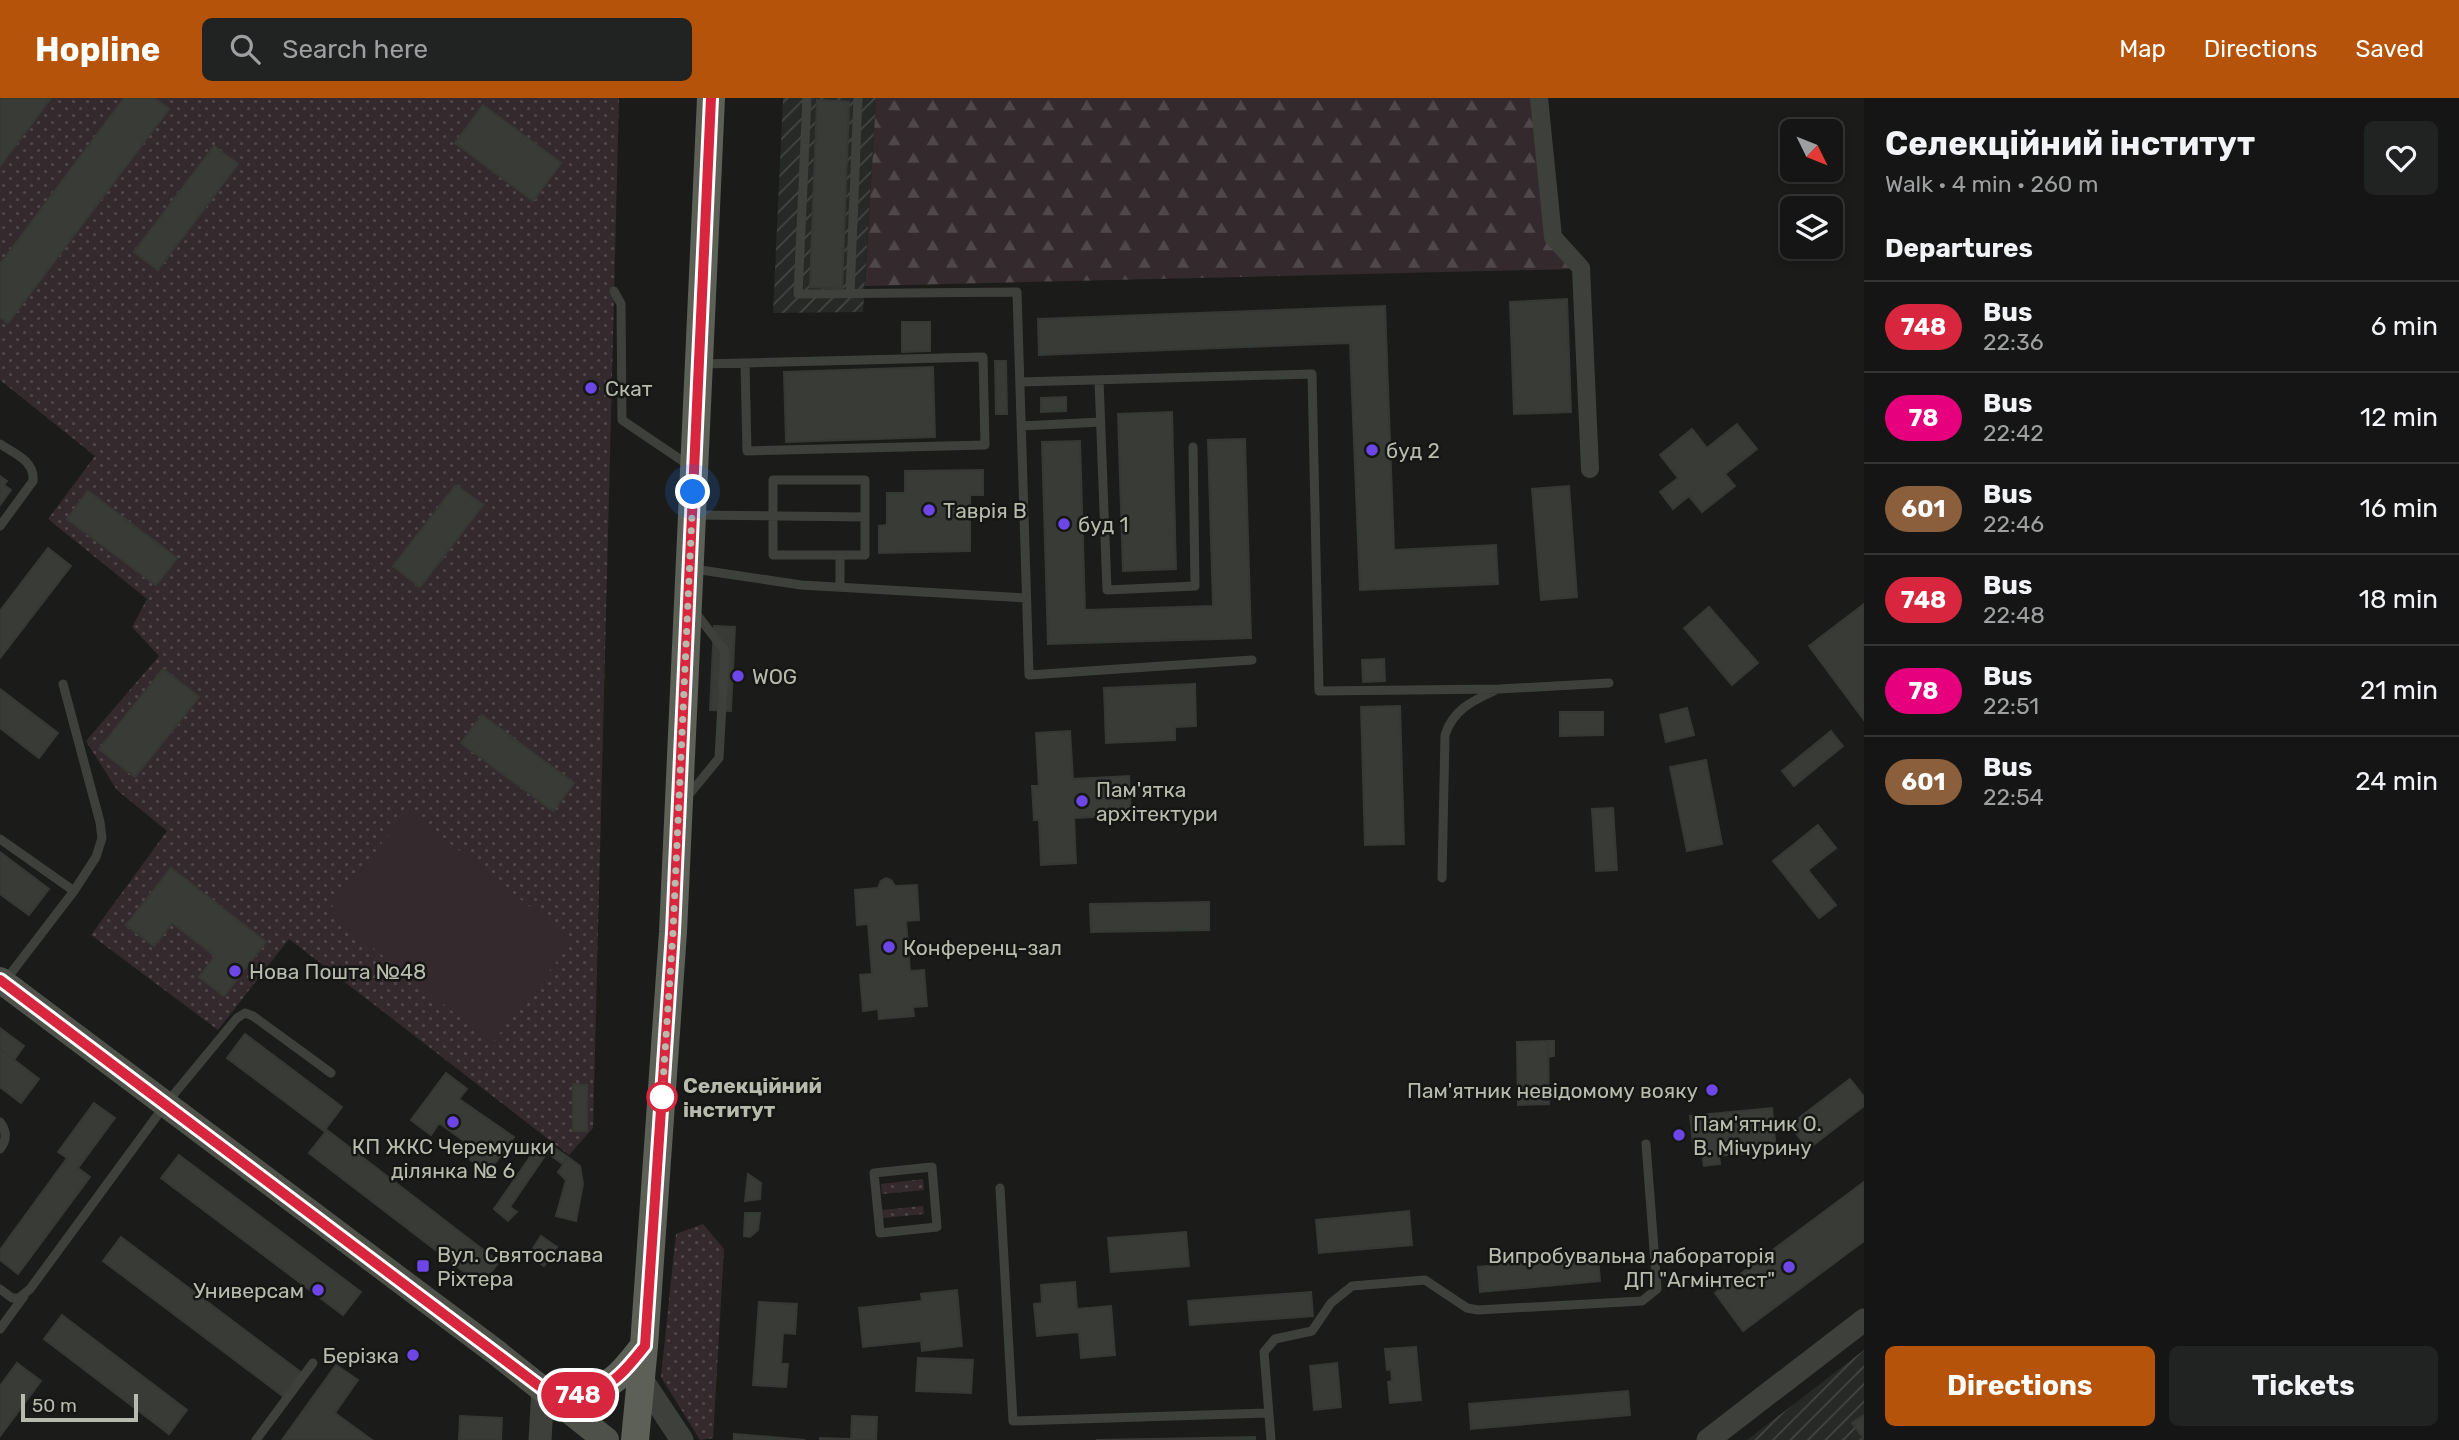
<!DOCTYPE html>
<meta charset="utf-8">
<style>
body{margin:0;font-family:Rubik,sans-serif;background:#212222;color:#f1f3f6;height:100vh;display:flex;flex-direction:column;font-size:26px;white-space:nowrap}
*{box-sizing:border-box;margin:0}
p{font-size:23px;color:#9d9fa0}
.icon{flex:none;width:38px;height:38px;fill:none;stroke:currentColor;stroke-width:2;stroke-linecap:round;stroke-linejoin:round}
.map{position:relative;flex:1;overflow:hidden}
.drawer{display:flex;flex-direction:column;background:#141514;width:595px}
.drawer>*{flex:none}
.badge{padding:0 14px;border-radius:23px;font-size:24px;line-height:46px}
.needle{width:46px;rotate:133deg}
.buttons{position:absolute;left:1780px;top:21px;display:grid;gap:14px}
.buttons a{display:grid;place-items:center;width:63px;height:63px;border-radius:10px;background:#141514;box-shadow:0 4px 10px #0003,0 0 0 2px #333434;font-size:35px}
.scale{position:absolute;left:21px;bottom:18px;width:117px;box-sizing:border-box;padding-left:7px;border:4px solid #b7bbad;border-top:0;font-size:19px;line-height:24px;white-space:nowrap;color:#b7bbad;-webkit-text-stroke:5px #161715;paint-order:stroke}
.you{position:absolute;width:35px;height:35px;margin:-18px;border:5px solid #fff;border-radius:50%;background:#1a73e8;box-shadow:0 0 0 10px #1a73e833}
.map>.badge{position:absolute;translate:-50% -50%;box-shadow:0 0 0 4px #fff}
h2{padding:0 21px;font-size:26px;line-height:63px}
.round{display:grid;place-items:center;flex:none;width:74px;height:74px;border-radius:10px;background:#212222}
.headline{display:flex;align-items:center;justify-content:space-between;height:119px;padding:0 21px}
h1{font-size:33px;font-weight:700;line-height:52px}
.action{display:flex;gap:14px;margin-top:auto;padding:14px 21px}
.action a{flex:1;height:80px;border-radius:10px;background:#b45309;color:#fff;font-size:28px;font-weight:700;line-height:80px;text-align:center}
.action a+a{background:#212222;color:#f1f3f6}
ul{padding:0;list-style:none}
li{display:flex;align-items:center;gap:21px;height:91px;padding:0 21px;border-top:2px solid #333434}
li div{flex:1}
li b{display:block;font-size:26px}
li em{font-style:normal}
li .badge{min-width:77px;font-weight:700;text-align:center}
header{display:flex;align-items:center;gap:42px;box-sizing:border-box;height:98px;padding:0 35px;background:#b45309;color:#fff}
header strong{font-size:33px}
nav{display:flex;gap:38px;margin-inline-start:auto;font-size:24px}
.search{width:490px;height:63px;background:#212222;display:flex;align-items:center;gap:18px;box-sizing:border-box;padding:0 24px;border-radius:10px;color:#9d9fa0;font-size:26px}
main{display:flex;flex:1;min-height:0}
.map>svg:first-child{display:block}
.industrial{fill:url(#industrial-furrows)}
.green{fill:url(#green-dots)}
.forest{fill:url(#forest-firs)}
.pitch{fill:#342a2d}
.building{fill:#393b37;stroke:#363834;stroke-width:2}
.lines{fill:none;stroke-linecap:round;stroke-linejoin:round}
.service{stroke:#3e413b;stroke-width:9}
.minor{stroke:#3e413b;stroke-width:18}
.tertiary{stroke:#3e413b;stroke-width:23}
.secondary{stroke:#4e5149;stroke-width:26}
.primary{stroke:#5d6057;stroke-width:28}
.line-casing{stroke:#fff;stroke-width:16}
.line{stroke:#d7263d;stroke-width:10}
.walk{stroke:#b7bbad;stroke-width:7;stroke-dasharray:0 12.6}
.poi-dot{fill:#6d46e8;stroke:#161715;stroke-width:2.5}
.stop-dot{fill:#fff;stroke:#d7263d;stroke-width:3.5}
.labels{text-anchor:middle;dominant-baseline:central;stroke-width:5;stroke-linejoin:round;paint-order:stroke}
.poi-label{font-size:21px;fill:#b7bbad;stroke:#161715;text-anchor:start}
.stop-label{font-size:21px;font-weight:bold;fill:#b7bbad;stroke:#161715;text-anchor:start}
</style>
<header>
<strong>Hopline</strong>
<div class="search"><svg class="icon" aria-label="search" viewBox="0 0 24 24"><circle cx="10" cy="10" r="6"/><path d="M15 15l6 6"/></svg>Search here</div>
<nav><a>Map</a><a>Directions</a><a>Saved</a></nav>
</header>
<main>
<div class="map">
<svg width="1864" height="1342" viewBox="0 0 1864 1342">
<defs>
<pattern id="industrial-furrows" width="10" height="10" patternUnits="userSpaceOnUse" patternTransform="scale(1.75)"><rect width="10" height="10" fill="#272926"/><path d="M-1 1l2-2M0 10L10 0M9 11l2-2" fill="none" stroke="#444643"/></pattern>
<pattern id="green-dots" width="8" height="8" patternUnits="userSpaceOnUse" patternTransform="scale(1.75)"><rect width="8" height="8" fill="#342a2d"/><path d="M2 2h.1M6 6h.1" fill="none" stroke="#4f4749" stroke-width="1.8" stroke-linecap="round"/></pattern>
<pattern id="forest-firs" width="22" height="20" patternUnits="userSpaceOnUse" patternTransform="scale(1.75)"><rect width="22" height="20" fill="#342a2d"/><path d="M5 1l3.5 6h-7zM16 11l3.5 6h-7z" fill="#4f4749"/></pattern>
</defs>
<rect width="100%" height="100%" fill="#1b1c1a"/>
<path class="industrial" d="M783 0H876L863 214 773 215Z
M1864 1252V1342H1747Z"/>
<path class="green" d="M0 0H619L593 1030 569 1057 289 841 218 932 91 837 167 733 117 692 86 643 159 558 132 529 147 501 48 421 95 358 0 282Z
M923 1081 924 1092 882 1096 881 1086Z
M923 1108 924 1116 883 1120 882 1112Z
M703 1126 724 1151 713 1340 700 1342 661 1279 676 1136Z"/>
<path class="forest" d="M876 0H1532L1545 142 1572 171 865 188Z"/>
<path class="pitch" d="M408 712 573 843 492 945 328 814Z"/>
<path class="building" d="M0 0H51L0 68Z
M124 0H154L169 11 8 225 0 219V166Z
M817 2 849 4 842 191 810 189Z
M483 7 561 65 533 103 455 45Z
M214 48 238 66 158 172 134 154Z
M1567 201 1571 314 1514 316 1510 204Z
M1385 208 1394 452 1496 447 1498 486 1360 492 1350 245 1039 257 1038 221Z
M902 224H930V253L902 254Z
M995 263H1006L1007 316H996Z
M933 269 935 339 786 344 784 274Z
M1066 299V313L1041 314V300Z
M1172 314 1176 471 1123 473 1118 316Z
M1737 326 1757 351 1725 376 1735 388 1702 414 1689 398 1673 411 1660 394 1678 380 1660 357 1692 331 1707 350Z
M1245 341 1251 540 1048 546 1042 344 1080 343 1085 512 1213 508 1208 342Z
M983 372V397H970V453L879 455V428L887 427V395H905V373Z
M0 378 7 383 4 387 11 392 0 407Z
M456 387 483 407 420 489 393 468Z
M1569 388 1577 499 1541 502 1532 391Z
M88 393 177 460 156 487 67 421Z
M48 450 71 468 0 560V513Z
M1864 506V622L1809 548Z
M1709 509 1758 565 1732 587 1684 530Z
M714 528 735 529 731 613 710 612Z
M1384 561 1385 583 1363 584 1362 562Z
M163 571 199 599 135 679 99 651Z
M1195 586 1196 628 1175 629V642L1106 645 1104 590Z
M0 591 58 635 39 660 0 630Z
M1400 608 1404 746 1365 747 1361 609Z
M1687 610 1694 637 1666 644 1660 617Z
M1560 614H1603V637L1560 638Z
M482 617 574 685 553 713 461 645Z
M1070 633 1073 681 1129 678 1131 717 1074 720 1076 765 1041 767 1039 722H1034L1032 688H1039L1036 635Z
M1831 633 1843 648 1794 688 1782 673Z
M1706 662 1722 746 1687 753 1670 669Z
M1613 710 1617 772 1596 773 1592 711Z
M1818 727 1836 750 1808 772 1836 807 1819 820 1773 763Z
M0 754 49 791 29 817 0 796Z
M171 770 266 844 224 898 199 879 215 858 172 825 154 848 126 827Z
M886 780 891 782 895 788 917 787 919 822 906 823 910 873 924 872 927 908 913 909 914 918 879 921 878 911 863 913 860 877 872 876 868 826 857 827 855 792 878 790 881 783Z
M1209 804V832L1091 834 1090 806Z
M0 930 24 948 14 962 0 951Z
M245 936 342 1009 324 1033 227 960Z
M1548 943H1554V958L1548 959Z
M1548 943 1549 1006 1518 1007 1517 944Z
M0 951 39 981 21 1005 0 989Z
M446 975 467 991 459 1001 514 1039 488 1075 468 1060 475 1051 439 1025 431 1037 411 1022Z
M1850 981 1864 999V1008L1808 1051 1790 1027Z
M573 986 587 987V1033H573Z
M94 1005 115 1020 78 1070 90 1079 18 1176 0 1162V1152L67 1060 58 1054Z
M1772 1010 1776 1052 1719 1058 1720 1066 1704 1068 1702 1056H1694L1690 1018Z
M327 1032 499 1164 481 1187 309 1055Z
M546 1044 568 1059 563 1066 547 1055 540 1065 530 1059 541 1045Z
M179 1057 361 1194 343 1217 161 1080Z
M530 1059 540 1065 510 1109 517 1114 508 1123 494 1111Z
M568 1059 580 1068 583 1086 576 1123 556 1118 566 1082 558 1074Z
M748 1076 761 1085 760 1101 745 1103Z
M1864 1084V1143L1743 1233 1715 1195Z
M1409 1113 1412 1147 1319 1155 1316 1122Z
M745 1115H760L758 1132 750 1139 744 1138Z
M1186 1134 1189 1168 1111 1174 1108 1140Z
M541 1138 557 1149 544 1168 528 1158Z
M121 1139 302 1275 284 1299 103 1163Z
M1598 1158 1600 1183 1480 1194 1478 1169Z
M1075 1184 1077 1211 1111 1208 1115 1257 1081 1260 1079 1234 1037 1238 1034 1206 1042 1205 1041 1187Z
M957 1192 962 1248 922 1253 921 1243 863 1249 859 1210 922 1203 921 1196Z
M1311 1194 1313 1218 1190 1227 1188 1203Z
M759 1204 797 1206 795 1236 783 1235 781 1266H788L786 1289 753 1287Z
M62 1217 187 1312 169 1336 44 1241Z
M1416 1249 1421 1302 1390 1305 1388 1284 1392 1283 1391 1271 1387 1272 1385 1251Z
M918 1260 973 1262 971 1295 916 1293Z
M17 1265 41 1283 0 1338V1288Z
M1337 1265 1341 1309 1314 1312 1310 1268Z
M336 1267 358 1282 335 1315 372 1342H282Z
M1628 1293 1630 1317 1471 1331 1469 1306Z
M1864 1317V1341L1852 1325Z
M460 1318 502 1320 501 1342H459Z
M852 1318 877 1319 876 1342H820V1340L851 1341Z
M734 1336 805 1342H734Z
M1255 1339V1342H1096Z"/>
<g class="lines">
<path class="service" d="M807 0 798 196 1017 194 1029 577 1252 562
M614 193 621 206 622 322 690 368
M850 196 858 0
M701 266 983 259 985 347 747 353 745 265
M1099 282 1107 492 1195 488 1193 349
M1020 284 1312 276 1319 593 1499 591 1609 585
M1021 328 1101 324
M0 346C15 356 35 363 33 383L0 428
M773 382H865V457H773Z
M694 417 865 419
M840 457V489
M694 471 801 487 1026 500
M687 699 719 660 725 553 695 514
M0 741 74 793
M1442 780 1445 637C1453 612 1472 603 1494 593
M5 883 74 793 96 759 102 740 100 724 63 586
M0 1024C7 1033 7 1042 0 1051
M932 1069 937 1129 880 1135 874 1075Z
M1000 1090 1013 1323 1267 1315
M0 1191 12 1200H19L30 1191 165 1007 237 920 245 915 253 918 331 975
M0 1231 24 1198
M256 1342 313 1265
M1271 1342 1264 1254 1275 1241 1312 1233 1331 1205 1352 1188 1425 1182 1467 1210 1478 1212 1642 1203 1657 1191 1646 1046"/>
<path class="minor" d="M1539 0 1553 139 1581 170 1590 371"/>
<path class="tertiary" d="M641 1280 682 1342
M540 1342 543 1291
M1708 1342 1864 1222"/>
<path class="secondary" d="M0 882 497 1255 606 1342"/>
<path class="primary" d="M555 1300C606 1293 613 1288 644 1248
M635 1342 644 1248 673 834 711 0"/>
</g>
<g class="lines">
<g class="line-casing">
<path id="line" d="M0 882 555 1300C606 1293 613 1288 645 1248L673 834 711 0"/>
</g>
<use href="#line" class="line"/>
<path class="walk" d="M662 999 673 834 693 394"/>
</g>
<g class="poi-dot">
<circle cx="591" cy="290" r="7"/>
<circle cx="1372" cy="352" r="7"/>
<circle cx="929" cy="412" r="7"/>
<circle cx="1064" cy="426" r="7"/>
<circle cx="738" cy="578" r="7"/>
<circle cx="1082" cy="703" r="7"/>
<circle cx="889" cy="849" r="7"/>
<circle cx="235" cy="873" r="7"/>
<circle cx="1712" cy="992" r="7"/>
<circle cx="453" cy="1024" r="7"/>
<circle cx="1679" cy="1037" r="7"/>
<rect x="416" y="1161" width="14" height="14" rx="3.5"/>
<circle cx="1789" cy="1169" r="7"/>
<circle cx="318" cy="1192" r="7"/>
<circle cx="413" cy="1257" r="7"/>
</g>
<circle class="stop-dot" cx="662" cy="999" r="14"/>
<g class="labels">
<g class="poi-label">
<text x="605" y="290">Скат</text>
<text x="1386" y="352">буд 2</text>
<text x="943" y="412">Таврія В</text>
<text x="1078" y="426">буд 1</text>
<text x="752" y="578">WOG</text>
<text x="1096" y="691">Пам'ятка<tspan x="1096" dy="24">архітектури</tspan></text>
<text x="903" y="849">Конференц-зал</text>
<text x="249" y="873">Нова Пошта №48</text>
<text x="1698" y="992" text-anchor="end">Пам'ятник невідомому вояку</text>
<text x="1693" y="1025">Пам'ятник О.<tspan x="1693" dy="24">В. Мічурину</tspan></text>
<text x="453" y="1048" text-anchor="middle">КП ЖКС Черемушки<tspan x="453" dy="24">ділянка № 6</tspan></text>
<text x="437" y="1156">Вул. Святослава<tspan x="437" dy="24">Ріхтера</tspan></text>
<text x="1775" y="1157" text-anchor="end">Випробувальна лабораторія<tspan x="1775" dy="24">ДП "Агмінтест"</tspan></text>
<text x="304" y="1192" text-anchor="end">Универсам</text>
<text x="399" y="1257" text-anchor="end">Берізка</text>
</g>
<g class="stop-label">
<text x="683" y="987">Селекційний<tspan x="683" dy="24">інститут</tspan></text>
</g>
</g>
</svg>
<div class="buttons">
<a><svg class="needle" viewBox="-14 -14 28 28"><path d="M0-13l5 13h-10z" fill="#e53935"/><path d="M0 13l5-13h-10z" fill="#9d9fa0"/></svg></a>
<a><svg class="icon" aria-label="layers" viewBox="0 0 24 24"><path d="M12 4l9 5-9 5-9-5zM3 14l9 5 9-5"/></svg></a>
</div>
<div class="scale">50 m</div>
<div class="you" style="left:693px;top:394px"></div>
<b class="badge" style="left:578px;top:1297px;background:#d7263d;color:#fff">748</b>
</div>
<section class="drawer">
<div class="headline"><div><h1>Селекційний інститут</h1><p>Walk · 4 min · 260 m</p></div><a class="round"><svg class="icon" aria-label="heart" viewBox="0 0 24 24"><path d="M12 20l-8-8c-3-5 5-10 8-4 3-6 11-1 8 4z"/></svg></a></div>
<h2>Departures</h2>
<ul>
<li><span class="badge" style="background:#d7263d;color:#fff">748</span><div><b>Bus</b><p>22:36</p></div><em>6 min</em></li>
<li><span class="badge" style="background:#e6007e;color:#fff">78</span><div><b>Bus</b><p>22:42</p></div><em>12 min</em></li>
<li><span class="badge" style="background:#8b5e3c;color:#fff">601</span><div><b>Bus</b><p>22:46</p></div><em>16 min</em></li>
<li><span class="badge" style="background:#d7263d;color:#fff">748</span><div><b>Bus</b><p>22:48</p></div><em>18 min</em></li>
<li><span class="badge" style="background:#e6007e;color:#fff">78</span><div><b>Bus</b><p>22:51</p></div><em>21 min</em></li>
<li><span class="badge" style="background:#8b5e3c;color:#fff">601</span><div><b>Bus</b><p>22:54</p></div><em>24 min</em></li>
</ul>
<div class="action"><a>Directions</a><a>Tickets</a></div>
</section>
</main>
